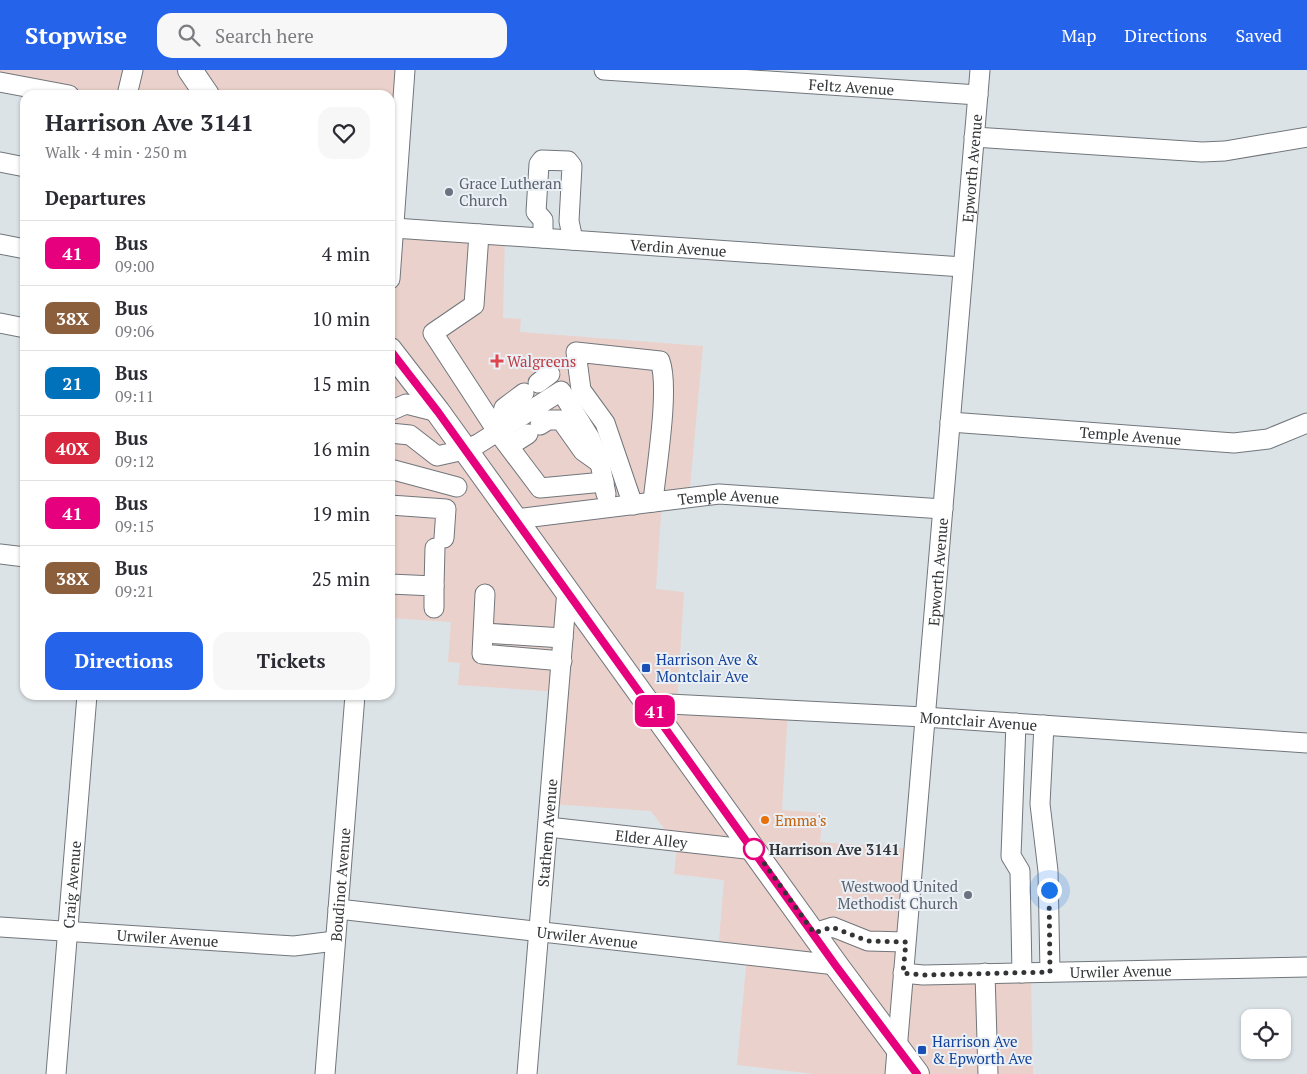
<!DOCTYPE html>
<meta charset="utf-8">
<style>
body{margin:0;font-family:"PT Serif",serif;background:#f7f7f7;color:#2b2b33;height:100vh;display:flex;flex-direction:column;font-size:19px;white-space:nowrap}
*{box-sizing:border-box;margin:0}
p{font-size:16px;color:#7c7c81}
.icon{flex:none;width:28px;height:28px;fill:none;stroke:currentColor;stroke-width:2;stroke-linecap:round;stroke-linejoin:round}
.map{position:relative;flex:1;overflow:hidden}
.panel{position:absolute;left:20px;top:20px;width:375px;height:610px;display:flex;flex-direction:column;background:#fff;border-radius:15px;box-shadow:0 1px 4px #0004}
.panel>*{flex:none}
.badge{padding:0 10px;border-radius:8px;font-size:18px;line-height:32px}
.buttons{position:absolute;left:1241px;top:939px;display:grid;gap:10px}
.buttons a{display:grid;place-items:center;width:50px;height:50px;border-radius:10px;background:#fff;box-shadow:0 1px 4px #0004;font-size:25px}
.you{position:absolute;width:25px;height:25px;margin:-12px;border:4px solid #fff;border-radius:50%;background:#1a73e8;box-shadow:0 0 0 8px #1a73e833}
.map>.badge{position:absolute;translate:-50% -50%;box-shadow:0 0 0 2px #fff}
h2{padding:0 25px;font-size:19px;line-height:45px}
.round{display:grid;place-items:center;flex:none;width:52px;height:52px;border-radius:15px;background:#f7f7f7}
.summary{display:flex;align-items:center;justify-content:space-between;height:85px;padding:0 25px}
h1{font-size:24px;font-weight:700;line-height:38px}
.cta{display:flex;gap:10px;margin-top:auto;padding:10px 25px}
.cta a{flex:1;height:58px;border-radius:15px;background:#2563eb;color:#fff;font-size:20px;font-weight:700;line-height:58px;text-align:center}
.cta a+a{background:#f7f7f7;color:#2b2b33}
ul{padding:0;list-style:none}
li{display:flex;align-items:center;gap:15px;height:65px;padding:0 25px;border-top:1px solid #e1e1e2}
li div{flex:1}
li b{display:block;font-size:19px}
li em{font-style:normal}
li .badge{min-width:55px;font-weight:700;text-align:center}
header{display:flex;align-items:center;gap:30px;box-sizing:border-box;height:70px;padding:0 25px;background:#2563eb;color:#fff}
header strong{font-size:24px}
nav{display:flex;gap:28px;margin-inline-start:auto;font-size:18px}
.search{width:350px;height:45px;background:#f7f7f7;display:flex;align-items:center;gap:12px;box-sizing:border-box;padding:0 18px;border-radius:15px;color:#7c7c81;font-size:19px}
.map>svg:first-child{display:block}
.commercial{fill:#ebd1cb}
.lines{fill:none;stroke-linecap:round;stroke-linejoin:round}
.minor-casing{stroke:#71767b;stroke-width:21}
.major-casing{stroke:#71767b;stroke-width:26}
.minor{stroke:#fff;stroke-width:19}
.major{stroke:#fff;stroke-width:24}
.line-casing{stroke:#fff;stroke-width:11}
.line{stroke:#e6007e;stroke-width:8}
.walk{stroke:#323436;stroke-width:5;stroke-dasharray:0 9}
.worship-dot{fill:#6b7280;stroke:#eaf0f5;stroke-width:2}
.health-dot{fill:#e0444e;stroke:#eaf0f5;stroke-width:2}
.transit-dot{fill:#1a4fb4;stroke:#eaf0f5;stroke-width:2}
.food-dot{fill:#e8710a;stroke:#eaf0f5;stroke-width:2}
.stop-dot{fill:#fff;stroke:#e6007e;stroke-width:2.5}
.labels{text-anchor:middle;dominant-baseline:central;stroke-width:4;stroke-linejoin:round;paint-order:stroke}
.street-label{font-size:15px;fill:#323436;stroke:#eaf0f5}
.worship-label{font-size:15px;fill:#5b616d;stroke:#eaf0f5;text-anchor:start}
.health-label{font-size:15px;fill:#be3a42;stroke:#eaf0f5;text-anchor:start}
.transit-label{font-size:15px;fill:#164399;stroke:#eaf0f5;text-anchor:start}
.food-label{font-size:15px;fill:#c56008;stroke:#eaf0f5;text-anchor:start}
.stop-label{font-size:15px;font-weight:bold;fill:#323436;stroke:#eaf0f5;text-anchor:start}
</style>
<header>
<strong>Stopwise</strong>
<div class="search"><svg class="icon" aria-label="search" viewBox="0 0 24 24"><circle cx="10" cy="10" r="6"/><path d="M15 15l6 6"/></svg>Search here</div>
<nav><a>Map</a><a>Directions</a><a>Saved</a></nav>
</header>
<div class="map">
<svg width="1307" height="1004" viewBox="0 0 1307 1004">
<rect width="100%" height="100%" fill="#dce3e7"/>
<path class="commercial" d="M0 0H405L394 158 505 165 503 248 521 249 520 262 703 276 689 428 662 431 656 519 684 522 677 634 788 640 782 740 823 743 820 772 913 779 903 903 1031 902 1033 1004H815L737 995 747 886 718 882 724 810 674 804 677 776 651 741 550 734 559 622 458 615 460 593 448 592 451 552 390 548V25H69L0 12Z"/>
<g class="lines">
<g class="minor-casing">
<g id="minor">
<path id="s1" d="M604 0 978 25"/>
<path d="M0 12 69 25"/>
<path d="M127 25 133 0"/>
<path d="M974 67 1202 82 1225 81 1307 67"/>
<path d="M0 92 25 97"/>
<path id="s2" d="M394 158 963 197"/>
<path d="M479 164 474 235 433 263 497 361 540 418 604 412"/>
<path d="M543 168V150L536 142 539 94 542 90 568 91 572 96 569 151 573 170"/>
<path d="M0 174 25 179"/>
<path d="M390 209 405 0"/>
<path d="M0 253 25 258"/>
<path d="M538 313 550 304"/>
<path d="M390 341 406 334 438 342"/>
<path id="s3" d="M950 352 1234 373 1268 369 1307 353"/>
<path d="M540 355 548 350H561L583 381 597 391"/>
<path d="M497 361 504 338 524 323"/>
<path d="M390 363 410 365 437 386 464 380 478 374 561 321 590 368 600 393 606 424"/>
<path d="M509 376 528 364"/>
<path d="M390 399 457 417"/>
<path d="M390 435 446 439 444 468"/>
<path d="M633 435 605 353 581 320 576 282 660 291C670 318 656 399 653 432"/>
<path id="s4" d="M516 449 719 424 943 439"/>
<path d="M0 484 25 487"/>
<path d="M390 514 434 516V538"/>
<path d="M434 516 435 478"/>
<path d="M485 524 482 584 562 591"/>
<path d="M484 563 563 568"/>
<path id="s5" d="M649 633 924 647 1307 673"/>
<path d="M1016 653 1011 786 1020 801 1022 903"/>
<path d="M1044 655 1040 734 1048 801 1050 902"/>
<path id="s6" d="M548 757 755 780"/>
<path id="s7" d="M338 839 836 895"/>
<path id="s8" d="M0 857 294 876 335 871"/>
<path d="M814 863 833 857 868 871 905 872"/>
<path id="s9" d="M903 903 923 905 1307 897"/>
<path d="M985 903 988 1004"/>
<path id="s10" d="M56 1004 87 625"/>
<path id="s11" d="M325 1004 355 625"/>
<path id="s12" d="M527 1004 567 520"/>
<path id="s13" d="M895 1004 980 0"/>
</g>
</g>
<g class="major-casing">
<path id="major" d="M190 0 207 25
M390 280 438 342 836 895 917 1004"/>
</g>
<use href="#minor" class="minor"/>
<use href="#major" class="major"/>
</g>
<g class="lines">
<g class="line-casing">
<path id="line" d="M390 280 438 342 836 896 917 1004"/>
</g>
<use href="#line" class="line"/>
<path class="walk" d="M754 779 814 863 832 857 868 871 906 872 903 903 923 905 1050 902 1049 820"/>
</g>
<g class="worship-dot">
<circle cx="449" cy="122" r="5"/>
<circle cx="968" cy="825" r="5"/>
</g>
<path class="health-dot" d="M494.5 283.5h5v5h5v5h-5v5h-5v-5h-5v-5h5z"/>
<g class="transit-dot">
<rect x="641" y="593" width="10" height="10" rx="2.5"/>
<rect x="917" y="975" width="10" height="10" rx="2.5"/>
</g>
<circle class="food-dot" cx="765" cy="750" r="5"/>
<circle class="stop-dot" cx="754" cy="779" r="10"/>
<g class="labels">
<g class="street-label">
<text stroke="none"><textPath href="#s1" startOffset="248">Feltz Avenue</textPath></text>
<text stroke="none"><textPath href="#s13" startOffset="909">Epworth Avenue</textPath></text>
<text stroke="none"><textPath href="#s2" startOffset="285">Verdin Avenue</textPath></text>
<text stroke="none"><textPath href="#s3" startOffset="181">Temple Avenue</textPath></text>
<text stroke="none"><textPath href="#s4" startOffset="214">Temple Avenue</textPath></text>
<text stroke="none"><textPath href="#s13" startOffset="504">Epworth Avenue</textPath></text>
<text stroke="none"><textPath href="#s5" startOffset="330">Montclair Avenue</textPath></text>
<text stroke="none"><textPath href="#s12" startOffset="242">Stathem Avenue</textPath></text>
<text stroke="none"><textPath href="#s6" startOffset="104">Elder Alley</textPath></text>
<text stroke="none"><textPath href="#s10" startOffset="190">Craig Avenue</textPath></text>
<text stroke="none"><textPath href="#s11" startOffset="190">Boudinot Avenue</textPath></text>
<text stroke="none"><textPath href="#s8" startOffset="168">Urwiler Avenue</textPath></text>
<text stroke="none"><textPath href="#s7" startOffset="251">Urwiler Avenue</textPath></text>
<text stroke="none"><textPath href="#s9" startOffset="218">Urwiler Avenue</textPath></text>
</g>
<g class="worship-label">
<text x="459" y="113">Grace Lutheran<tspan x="459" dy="17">Church</tspan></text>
<text x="958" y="816" text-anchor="end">Westwood United<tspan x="958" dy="17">Methodist Church</tspan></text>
</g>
<g class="health-label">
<text x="507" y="291">Walgreens</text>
</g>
<g class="transit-label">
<text x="656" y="589">Harrison Ave &amp;<tspan x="656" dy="17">Montclair Ave</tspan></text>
<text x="932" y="971">Harrison Ave<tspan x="932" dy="17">&amp; Epworth Ave</tspan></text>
</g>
<g class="food-label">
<text x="775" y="750">Emma's</text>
</g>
<g class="stop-label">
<text x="769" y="779">Harrison Ave 3141</text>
</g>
</g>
</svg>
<div class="buttons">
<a><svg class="icon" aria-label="locate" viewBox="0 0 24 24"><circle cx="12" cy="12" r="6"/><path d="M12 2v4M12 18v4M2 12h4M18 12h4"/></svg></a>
</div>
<div class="you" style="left:1049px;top:820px"></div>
<b class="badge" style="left:655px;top:641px;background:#e6007e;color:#fff">41</b>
<section class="panel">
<div class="summary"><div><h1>Harrison Ave 3141</h1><p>Walk · 4 min · 250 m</p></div><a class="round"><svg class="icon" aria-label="heart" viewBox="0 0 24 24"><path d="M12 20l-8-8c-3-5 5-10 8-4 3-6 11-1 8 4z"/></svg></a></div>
<h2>Departures</h2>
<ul>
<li><span class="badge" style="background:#e6007e;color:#fff">41</span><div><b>Bus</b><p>09:00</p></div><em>4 min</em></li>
<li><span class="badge" style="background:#8b5e3c;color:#fff">38X</span><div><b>Bus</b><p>09:06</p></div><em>10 min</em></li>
<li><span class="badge" style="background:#0072bc;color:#fff">21</span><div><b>Bus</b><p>09:11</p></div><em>15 min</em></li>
<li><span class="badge" style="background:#d7263d;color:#fff">40X</span><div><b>Bus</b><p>09:12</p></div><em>16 min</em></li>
<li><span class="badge" style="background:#e6007e;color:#fff">41</span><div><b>Bus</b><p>09:15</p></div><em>19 min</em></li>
<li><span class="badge" style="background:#8b5e3c;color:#fff">38X</span><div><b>Bus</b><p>09:21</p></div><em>25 min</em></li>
</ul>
<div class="cta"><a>Directions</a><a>Tickets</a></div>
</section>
</div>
